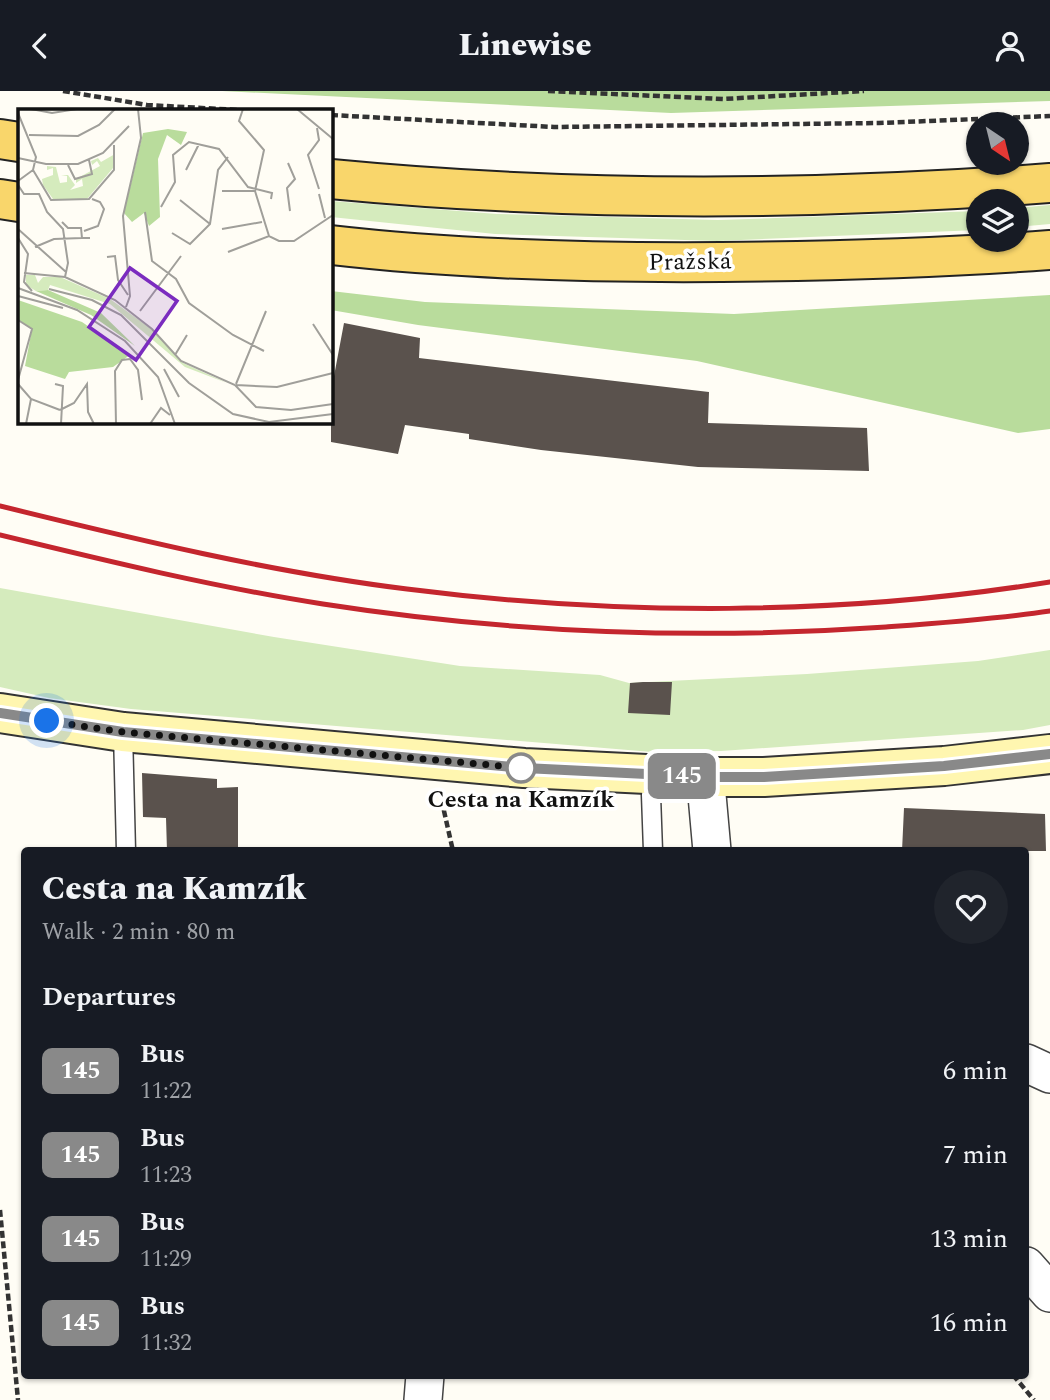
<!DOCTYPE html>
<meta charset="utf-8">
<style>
body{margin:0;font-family:Spectral,serif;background:#20242c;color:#f1f3f6;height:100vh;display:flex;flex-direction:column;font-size:26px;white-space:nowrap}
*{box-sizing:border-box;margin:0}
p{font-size:23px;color:#9ea1a6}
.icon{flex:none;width:38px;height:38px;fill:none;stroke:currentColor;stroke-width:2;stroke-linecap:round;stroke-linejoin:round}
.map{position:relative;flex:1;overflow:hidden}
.details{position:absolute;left:21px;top:756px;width:1008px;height:532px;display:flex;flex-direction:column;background:#171b24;border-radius:7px;box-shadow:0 2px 5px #0004}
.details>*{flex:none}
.badge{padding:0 14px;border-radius:10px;font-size:24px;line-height:46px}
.needle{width:46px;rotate:145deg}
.tools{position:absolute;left:966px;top:21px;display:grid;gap:14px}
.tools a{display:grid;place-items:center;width:63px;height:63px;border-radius:50%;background:#171b24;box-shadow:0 2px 5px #0004;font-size:35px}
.you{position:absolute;width:35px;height:35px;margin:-18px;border:5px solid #fff;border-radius:50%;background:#1a73e8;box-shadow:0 0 0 10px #1a73e833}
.map>.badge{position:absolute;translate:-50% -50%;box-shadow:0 0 0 4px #fff}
h2{padding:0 21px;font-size:26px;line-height:63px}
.round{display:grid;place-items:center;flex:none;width:74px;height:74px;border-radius:37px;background:#20242c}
.summary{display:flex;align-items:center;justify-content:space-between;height:119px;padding:0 21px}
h1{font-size:33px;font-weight:800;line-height:52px}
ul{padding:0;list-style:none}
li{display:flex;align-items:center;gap:21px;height:84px;padding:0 21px}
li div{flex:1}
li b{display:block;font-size:26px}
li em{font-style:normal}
li .badge{min-width:77px;font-weight:700;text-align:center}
header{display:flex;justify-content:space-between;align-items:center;height:91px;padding:0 21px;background:#171b24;font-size:32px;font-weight:800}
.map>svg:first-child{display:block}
.green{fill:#d5ebbd}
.forest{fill:#b9dc9c}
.building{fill:#5a524d}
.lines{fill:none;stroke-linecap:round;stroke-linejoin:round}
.lane-casing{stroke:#444;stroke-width:21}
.street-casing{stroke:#444;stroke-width:40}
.secondary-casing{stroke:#333;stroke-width:42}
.primary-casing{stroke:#222;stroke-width:42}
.path{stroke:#333;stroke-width:4.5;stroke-dasharray:7 3.5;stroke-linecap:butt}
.lane{stroke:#fff;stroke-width:18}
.street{stroke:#fff;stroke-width:37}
.secondary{stroke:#fff6b0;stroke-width:38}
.primary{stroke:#f9d66b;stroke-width:38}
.rail{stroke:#c4262e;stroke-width:5}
.line-casing{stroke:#fff;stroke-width:16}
.line{stroke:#898989;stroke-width:10}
.walk{stroke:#111;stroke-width:7;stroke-dasharray:0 12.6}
.stop-dot{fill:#fff;stroke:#898989;stroke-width:3.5}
.labels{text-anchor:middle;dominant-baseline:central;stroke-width:7;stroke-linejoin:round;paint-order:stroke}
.street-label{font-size:24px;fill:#111;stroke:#fff}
.stop-label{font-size:24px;font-weight:bold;fill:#111;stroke:#fff}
.inset-road{fill:none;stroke:#a09f9a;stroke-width:2}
.view{fill:#7b2cbf;fill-opacity:0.15;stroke:#7b2cbf;stroke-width:3.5}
.inset-edge{fill:none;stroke:#111;stroke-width:3.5}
</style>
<header><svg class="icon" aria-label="back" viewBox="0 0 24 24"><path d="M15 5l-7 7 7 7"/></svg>Linewise<svg class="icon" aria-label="person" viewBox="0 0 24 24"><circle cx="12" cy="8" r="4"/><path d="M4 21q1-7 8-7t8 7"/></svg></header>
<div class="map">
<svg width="1050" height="1309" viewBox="0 0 1050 1309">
<rect width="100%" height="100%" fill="#fffdf5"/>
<path class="green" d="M331 110 497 123 718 129 978 120V139L717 150 495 143 331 126Z
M1050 114V133L1017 136V117Z
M0 497 274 546 460 575 600 584 629 592 807 583 978 570 1050 559V634L1023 639 721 660 652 661 131 618 49 607 0 596Z"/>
<path class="forest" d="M222 0H1050V10L671 22Z
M331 200 425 211 734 223 1050 204V338L1018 342 697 270 418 234 331 219Z"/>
<path class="building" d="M344 232 420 247 419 267 709 301 708 332 867 337 869 380 698 376 541 359 469 348V343L405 334 398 363 331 351V301Z
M643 591H672L670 624 628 622 630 592Z
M142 682 217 688V697L238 696V760H167L166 727 143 726Z
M904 717 1045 723 1046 760H902Z"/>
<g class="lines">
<g class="lane-casing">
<path id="lane" d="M123 641 126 760
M653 760 651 704 675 696"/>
</g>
<g class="street-casing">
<path id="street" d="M708 686 707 704 712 760
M1026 972 1050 983
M1026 1175 1050 1202
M423 1309 425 1284"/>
</g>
<g class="secondary-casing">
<path id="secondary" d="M0 622 123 641 524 677 708 686H764L944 675 1050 663"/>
</g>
<g class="primary-casing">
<path id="primary" d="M0 48 19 51
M331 88C570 111 811 110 1050 92
M0 108 19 111
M331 154C461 169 591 172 722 171 832 170 941 167 1050 159"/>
</g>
<path class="path" d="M63 0 147 14 239 19
M548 0 723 8 864 0
M331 24 554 36 879 32 1050 25
M445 709 444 720 453 760
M0 1119 18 1309
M1013 1284 1034 1309"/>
<use href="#lane" class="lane"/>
<use href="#street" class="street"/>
<use href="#secondary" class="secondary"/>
<use href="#primary" class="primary"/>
<path class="rail" d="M0 415C134 448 270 481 407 498 619 525 839 525 1050 491
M0 444C107 470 214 496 323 513 509 542 698 549 886 536 940 532 996 528 1050 520"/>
</g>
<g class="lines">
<g class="line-casing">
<path id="line" d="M0 622 123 641 524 677 708 686H764L944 675 1050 663"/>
</g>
<use href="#line" class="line"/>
<path class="walk" d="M47 630 123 641 524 677H521"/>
</g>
<circle class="stop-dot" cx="521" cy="677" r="14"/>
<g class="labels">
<g class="street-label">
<text transform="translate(690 171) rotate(-1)">Pražská</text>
</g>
<g class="stop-label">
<text x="521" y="709">Cesta na Kamzík</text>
</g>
</g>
<g transform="translate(18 18)">
<rect width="315" height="315" fill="#fffdf5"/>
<path d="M97 45 95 59 69 90H35L25 76 24 70 35 66V59L29 61V57L38 58 42 74 49 73V67L43 66H50L57 76 52 81 65 77 64 70 58 74V70L82 57 79 52 74 56 73 52 80 49 83 53ZM8 166H17L20 174 25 168H42L92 190 132 219 165 254 209 274 167 258 92 195 32 176 30 181 18 182 8 176Z" fill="#d5ebbd"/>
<path d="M150 20 169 23 163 36 149 26 140 50 142 108 131 117 126 104 114 113 106 104 125 24ZM30 181 83 204 117 237 73 206 18 182ZM0 191 64 213 112 246 95 258 51 263 47 270 7 257 14 220 0 211Z" fill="#b9dc9c"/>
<path class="inset-road" d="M13 0 34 4 59 0M225 0 221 12 246 41 237 82 251 127M279 0 315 30M0 4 18 48 15 61 0 72M299 19 301 31 290 46 301 80M11 26 60 27 81 16 97 0M0 49 28 55H60L85 44 111 17M270 54 277 70 269 79 272 102M50 56 57 70 74 65 71 51M15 61 33 91 71 90 96 61V36M168 61 181 35M0 76 6 85H21L29 103 45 120 50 154 47 168M204 82H237M301 85 307 109M162 91 192 115M143 98 157 73 155 46 171 33 201 40 230 78 254 84 253 90M127 103 134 152 158 170 171 194 215 226 246 242M44 113 50 119H63L64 129H72M0 120 48 163M204 120 244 113M66 122 80 117 86 100 82 93 74 90M154 124 172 135 192 115 200 61 210 48M0 129 10 145 6 173 14 182M17 138 36 130 64 129M210 143 251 127 261 132H276L315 106M89 148 97 147 100 171 110 186M6 164 47 168 97 191 134 220 163 252 217 276 238 298 273 301 315 295M0 179 59 201 107 232 140 268 157 315M31 180 74 191 103 206 171 274 215 305 251 313 315 305M0 187 45 199M108 198 112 187 105 107 123 29 120 0M122 202 163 147M0 211 14 220 0 271M295 215 315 246M157 246 169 226M146 260 161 288M0 275 13 290 42 301M37 275 45 277 43 315M218 275 248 202M218 276 259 278 315 264M42 301 56 294 69 275 70 303 76 315M8 315 13 290M98 315 97 262 104 251 112 250 120 261 124 291M132 315 143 299 152 306"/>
<path class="view" d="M112 159 159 192 118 251 71 218Z"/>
<rect width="315" height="315" class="inset-edge"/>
</g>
</svg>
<div class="tools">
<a><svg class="needle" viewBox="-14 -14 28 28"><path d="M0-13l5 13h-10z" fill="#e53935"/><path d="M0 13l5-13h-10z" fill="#9ea1a6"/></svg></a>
<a><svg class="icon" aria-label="layers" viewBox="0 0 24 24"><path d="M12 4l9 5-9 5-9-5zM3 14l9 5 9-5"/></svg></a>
</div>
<div class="you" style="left:47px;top:630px"></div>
<b class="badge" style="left:682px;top:685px;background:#898989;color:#fff">145</b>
<section class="details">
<div class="summary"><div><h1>Cesta na Kamzík</h1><p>Walk · 2 min · 80 m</p></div><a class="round"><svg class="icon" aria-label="heart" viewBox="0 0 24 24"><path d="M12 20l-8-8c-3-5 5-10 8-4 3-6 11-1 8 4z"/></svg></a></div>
<h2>Departures</h2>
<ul>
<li><span class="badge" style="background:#898989;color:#fff">145</span><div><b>Bus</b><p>11:22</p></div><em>6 min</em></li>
<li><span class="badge" style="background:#898989;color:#fff">145</span><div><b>Bus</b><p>11:23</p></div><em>7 min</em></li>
<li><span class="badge" style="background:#898989;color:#fff">145</span><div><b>Bus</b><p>11:29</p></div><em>13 min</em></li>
<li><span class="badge" style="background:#898989;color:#fff">145</span><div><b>Bus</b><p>11:32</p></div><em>16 min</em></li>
</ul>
</section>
</div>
